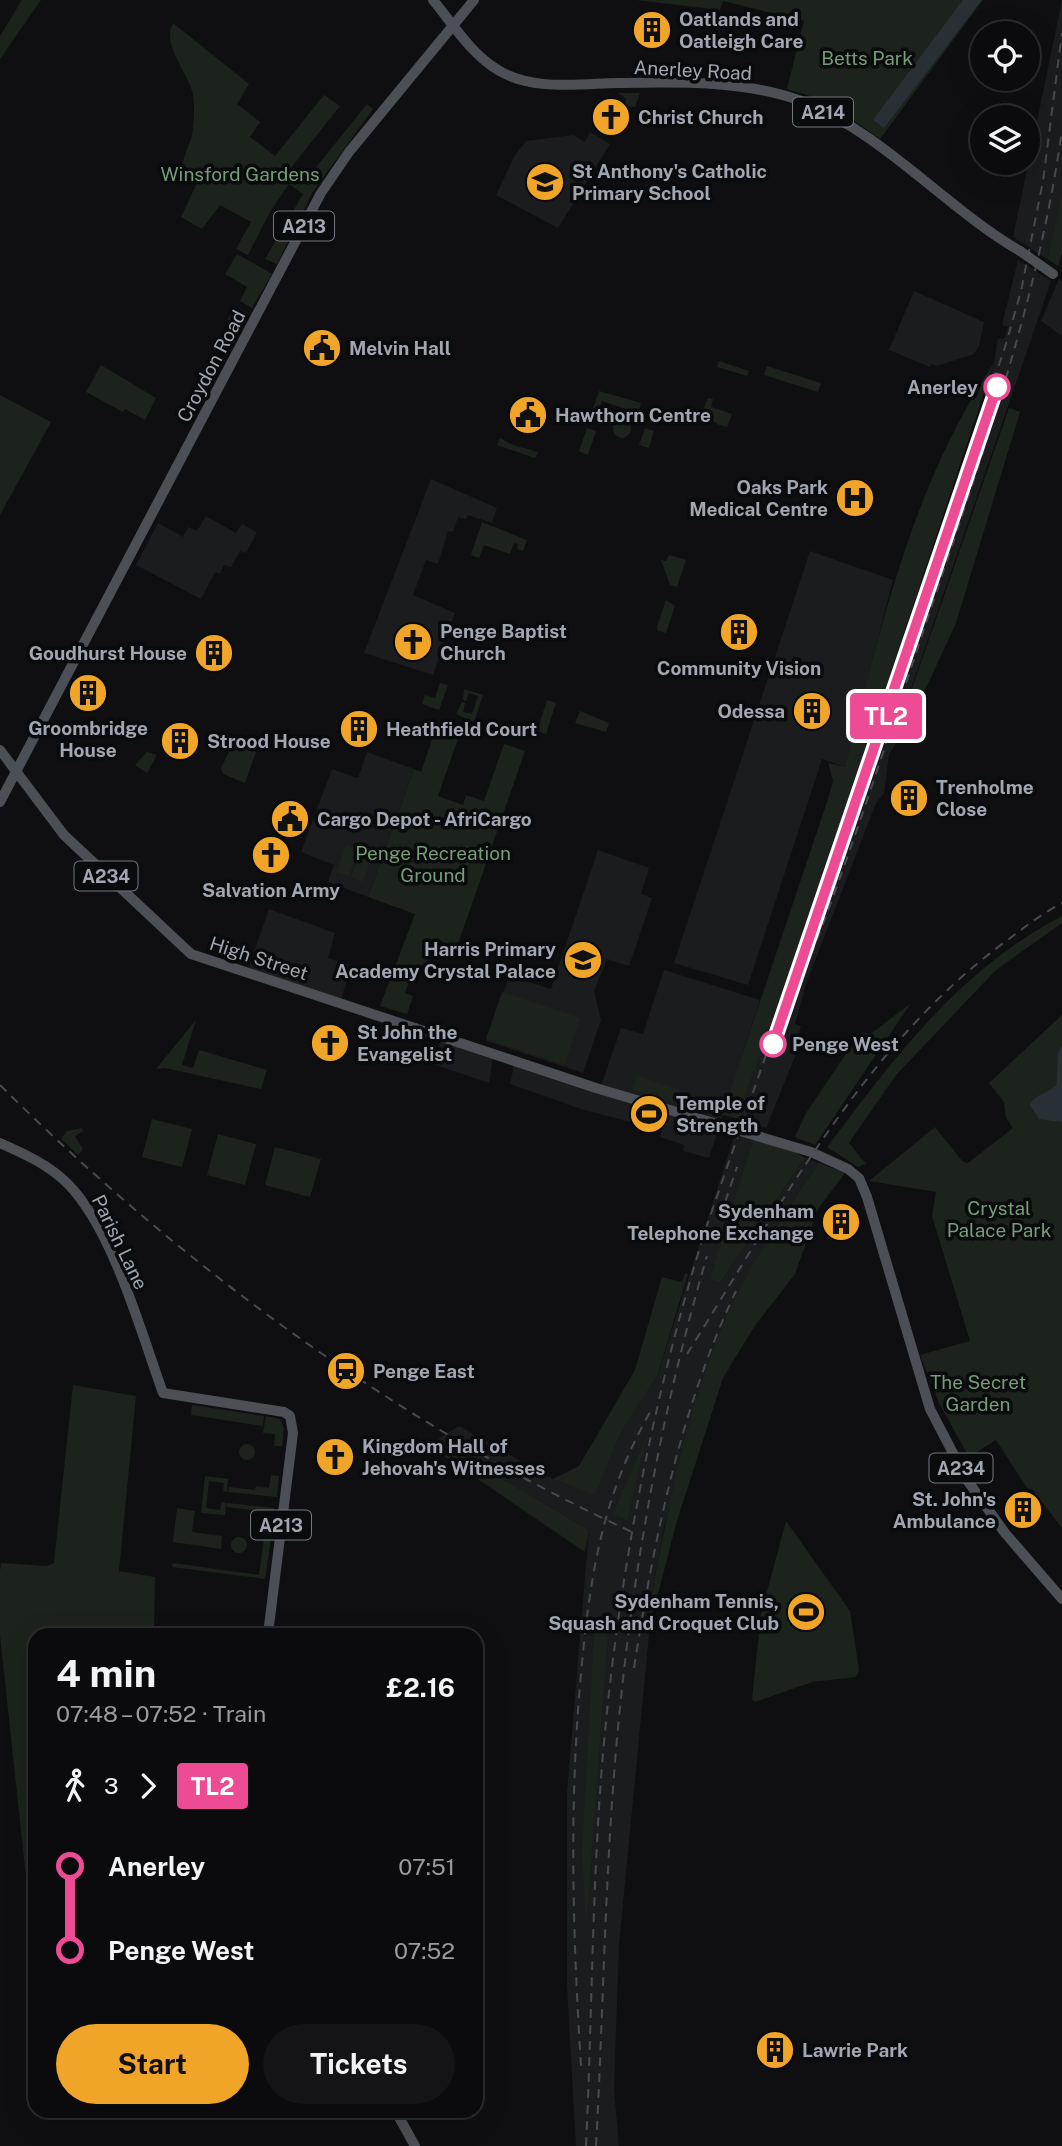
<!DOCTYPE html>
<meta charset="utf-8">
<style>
body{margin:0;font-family:"Public Sans",sans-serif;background:#141416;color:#f1f3f6;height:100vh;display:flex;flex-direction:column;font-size:26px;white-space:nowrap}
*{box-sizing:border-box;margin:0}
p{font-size:23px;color:#9a9b9d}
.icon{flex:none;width:38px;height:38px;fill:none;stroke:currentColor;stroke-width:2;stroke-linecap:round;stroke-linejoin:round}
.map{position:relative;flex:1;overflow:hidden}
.details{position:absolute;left:28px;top:1628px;width:455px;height:490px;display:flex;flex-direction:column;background:#0b0b0d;border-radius:21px;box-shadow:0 7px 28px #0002,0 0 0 2px #2b2b2e}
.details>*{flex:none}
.badge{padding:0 14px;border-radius:5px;font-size:24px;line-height:46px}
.tools{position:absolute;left:970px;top:21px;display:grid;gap:14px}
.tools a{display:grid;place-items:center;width:70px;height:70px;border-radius:50%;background:#0b0b0d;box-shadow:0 7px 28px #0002,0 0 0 2px #2b2b2e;font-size:35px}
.map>.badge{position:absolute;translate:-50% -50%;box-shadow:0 0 0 4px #fff}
.legs{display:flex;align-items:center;gap:10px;height:77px;padding:0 28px;font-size:23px}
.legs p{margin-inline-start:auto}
.head{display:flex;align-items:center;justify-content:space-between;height:119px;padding:0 28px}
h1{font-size:38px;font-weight:700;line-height:52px}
.action{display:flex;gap:14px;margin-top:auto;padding:14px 28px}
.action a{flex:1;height:80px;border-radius:42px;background:#f0a528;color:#111;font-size:28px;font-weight:700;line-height:80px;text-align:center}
.action a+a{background:#141416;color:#f1f3f6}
ul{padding:0 28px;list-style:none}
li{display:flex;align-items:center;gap:24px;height:84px;font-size:26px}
li i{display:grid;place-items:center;width:10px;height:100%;margin:0 9px;background:currentColor}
li i::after{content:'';width:18px;height:18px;margin:-9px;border:5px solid;border-radius:50%;background:#0b0b0d}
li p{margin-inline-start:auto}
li:first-child i{background:linear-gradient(#0000 50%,currentColor 0)}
li:last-child i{background:linear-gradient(currentColor 50%,#0000 0)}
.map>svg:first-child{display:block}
.built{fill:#1b1c1e}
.green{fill:#1c231c}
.water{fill:#283036}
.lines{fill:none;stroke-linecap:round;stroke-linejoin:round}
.major{stroke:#4c4f55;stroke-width:10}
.rail{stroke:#474a4f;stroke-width:2;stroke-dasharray:9 7;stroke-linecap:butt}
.major-bridge{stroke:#4c4f55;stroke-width:10}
.line-1-casing{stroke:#fff;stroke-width:16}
.line-1{stroke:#ee4b95;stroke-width:10}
.stop-1-dot{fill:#fff;stroke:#ee4b95;stroke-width:3.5}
.labels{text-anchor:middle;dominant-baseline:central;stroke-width:7;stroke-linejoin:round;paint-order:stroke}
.shield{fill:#0a0b0c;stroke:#737880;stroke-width:2}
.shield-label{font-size:18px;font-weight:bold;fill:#a0a6b2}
.poi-label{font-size:19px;font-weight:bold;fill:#a0a6b2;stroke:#0a0b0c;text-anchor:start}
.park-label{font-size:19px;fill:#779d78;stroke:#0a0b0c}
.street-label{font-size:19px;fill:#a0a6b2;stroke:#0a0b0c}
.stop-label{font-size:19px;font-weight:bold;fill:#a0a6b2;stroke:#0a0b0c;text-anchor:end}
</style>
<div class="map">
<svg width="1062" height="2146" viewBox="0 0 1062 2146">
<rect width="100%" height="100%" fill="#0f0f11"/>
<path class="built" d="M1062 0V252L1058 266 1013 237Z
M590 132 610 144 558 228 496 195 515 155 526 141 573 135 585 142Z
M1018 260 1051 281 904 709 889 755 884 793 876 803 806 984 795 1024 801 1026 795 1047 798 1049 766 1128 741 1119 743 1101 978 416 992 374 998 338 1004 339 1008 327 1002 325Z
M1059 279 1062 281V336L1041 321Z
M914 291 984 322 979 346 974 354 937 366 931 364 930 367 889 350Z
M431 479 497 508 492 523 468 515 466 519 458 517 453 532 448 531 438 564 426 560 413 595 455 613 433 675 364 653Z
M206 516 236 533 242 524 257 532 246 553 240 551 231 567 224 565 220 574 215 572 201 599 136 565 158 523 183 537 188 527 197 531Z
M810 551 893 580 845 767 822 759 748 985 674 963Z
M367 752 414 769 368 897 328 882 334 865 301 852 332 769 358 778Z
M598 850 649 868 641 894 652 898 629 966 607 959 594 991 601 1020 583 1073 487 1041 509 976 551 989Z
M269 909 335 933 328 958 352 965 340 1002 247 972Z
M664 970 760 1000 709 1158 683 1151 684 1145 660 1137 662 1130 584 1110 510 1084 515 1061 599 1092 621 1028 643 1034Z
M441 1041 493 1058 489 1083 433 1064Z
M735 1134 753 1140 711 1279 720 1283 805 1158 819 1163 772 1232 733 1303 706 1374 665 1523 646 1625H650L619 1945 614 2089 619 2146H576L567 1986V1792L589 1530 436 1440 459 1426 553 1479 595 1494 621 1433 657 1376Z"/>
<path class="green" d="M22 0H41L0 59V36Z
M636 0H983L880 139 827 101 787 89 804 21 723 1 720 10Z
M173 23 249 84 237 104 260 122 250 137 275 156 324 95 340 106 290 169 305 181 367 104 373 109 312 193 277 264 265 259 303 194 289 184 270 212 248 255 236 249 251 222 220 205 202 229 181 217 198 181 183 166C183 156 188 148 191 139 194 126 195 108 193 95 189 72 161 46 173 23Z
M618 93H640L635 107 625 106 626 99Z
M1062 194V252L1058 266 1048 259Z
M237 254 272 274 252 308 240 301 247 287 225 274Z
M235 306 248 313 240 328 227 321Z
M719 361 749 371 747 376 717 367Z
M994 363 801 940 743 1101 741 1119 722 1115 829 796 833 781 828 763 845 767C881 627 912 485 994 363Z
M101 365 156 398 145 420 125 409 123 412 86 392Z
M767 366 821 383 818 392 764 375Z
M599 391 641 403 638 413 602 401 598 411 593 409Z
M0 395 51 422 0 515Z
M708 398 713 399 711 407 732 414 727 427 717 424 702 412Z
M1009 408 1020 412 956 623 925 690 889 755Z
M613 429a9 9 0 1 1 18 0a9 9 0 1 1-18 0Z
M587 428 596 431 588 455 579 451Z
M645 428 654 431 649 448 639 445Z
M500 438 513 445 538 452 535 458 497 445Z
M482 522 527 540 523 551 517 549 518 544 514 543 510 554 484 545 479 558 471 555Z
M669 555 686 560 677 587 670 585 661 560 666 561Z
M666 600 675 606 666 633 658 631 657 627Z
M440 683 448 685 439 710 422 704 425 695 435 698Z
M464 689 483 695 474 722 456 714 462 702 465 703 463 712 472 714 478 696 469 693 466 701 463 700Z
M547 700 556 703 546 734 537 731Z
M580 711 609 723 606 732 575 723Z
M438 722 461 730 438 796 463 805 466 795 484 801 504 744 525 751 457 947 435 939 424 972 418 970 415 977 411 976 405 993 413 996 407 1014 380 1006 415 914 368 897 414 769 421 772Z
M233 744 256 752 245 783 223 774 221 768Z
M147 752 157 755 147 773 135 765Z
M346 845 358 850 349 876 336 872Z
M361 851 373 855 363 882 351 877Z
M1062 916V923L996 970 896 1075 849 1143 866 1164 858 1167 827 1147C895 1057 959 970 1062 916Z
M502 992 580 1018 565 1065 486 1039Z
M911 1003 815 1145 795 1137 806 1113 860 1033H872Z
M1062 1015V1528L1032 1489H1028L996 1440 969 1457 939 1403 920 1355 970 1341 932 1216 936 1192 869 1181 935 1127 963 1162 968 1163 1013 1128 1006 1118 1004 1102 989 1083Z
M196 1020 182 1065 193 1068 199 1050 267 1070 261 1089 165 1068 156 1069Z
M637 1075 690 1094 686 1106 632 1090Z
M152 1119 192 1129 182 1167 142 1157Z
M82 1128 83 1131 75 1136 83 1149 78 1155 61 1139 67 1131Z
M218 1134 256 1144 245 1185 207 1175Z
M753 1140 780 1144 805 1158 720 1283 710 1279Z
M275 1147 321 1159 310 1197 265 1185Z
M819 1163 845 1173 818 1209 795 1274 754 1327 723 1378 676 1524 650 1625 646 1626C666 1518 686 1404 733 1303 756 1254 788 1208 819 1163Z
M685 1273 688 1274 657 1376 621 1433 595 1495 553 1479 579 1466 635 1370 662 1277 682 1282Z
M73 1385 136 1396 119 1571 155 1577 154 1634H35V1878L29 1880 26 1877 0 1635V1571L1 1563 47 1566 54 1563Z
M192 1405 264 1416 263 1426 191 1415Z
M266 1416 280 1419 284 1429 282 1446H274L275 1434 263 1433Z
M647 1436 627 1520 613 1514Z
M436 1440 589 1530 585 1552 426 1444Z
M239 1452a8 8 0 1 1 16 0a8 8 0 1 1-16 0Z
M271 1475 279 1476 277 1497 228 1492 229 1487 255 1490 256 1486 269 1488Z
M205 1476 228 1479 227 1492 223 1491 224 1483 209 1481 206 1508 220 1510 222 1502 226 1503 225 1515 201 1513Z
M227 1503 274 1508 272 1529 264 1528 265 1516 252 1515V1510L227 1507Z
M177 1508 195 1511 192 1532 222 1536 221 1549 173 1542Z
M786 1521 850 1611 859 1670 856 1677 812 1682 755 1702 752 1699 761 1614Z
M265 1531 272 1532 265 1579 172 1567 173 1563 259 1575Z
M231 1545a8 8 0 1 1 16 0a8 8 0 1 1-16 0Z
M595 1618 609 1619 586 1928 582 1852Z
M32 1885 35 1934 26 1886Z"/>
<path class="water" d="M963 0H982L884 128 873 120Z
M1062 1046V1122L1039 1119 1030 1105C1037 1092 1049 1094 1057 1084L1058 1052Z"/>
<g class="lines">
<path class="major" d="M433 0C453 24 470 53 498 70 532 91 579 84 617 83 677 82 745 80 801 101 882 132 946 208 1020 251
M0 750 64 835 191 954 596 1088 811 1152 848 1169 859 1178 867 1197 930 1409 967 1480 1005 1533 1062 1599
M0 802 321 193 349 152 474 0
M0 1143C25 1154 49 1165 68 1184 113 1230 141 1332 163 1393L284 1412 290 1416 293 1433 268 1634
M395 2110 415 2146"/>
<path class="rail" d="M811 955C856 840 893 721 932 605 985 447 1039 295 1062 130
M0 1085C183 1267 397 1423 632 1532
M720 1217 737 1167
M687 1354C779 1208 866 1042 1009 939 1026 926 1043 913 1062 903
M634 1668C654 1540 680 1409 736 1291
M581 2066C573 1938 569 1813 580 1685 589 1582 600 1498 653 1407
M586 2146C592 2019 592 1892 602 1765 617 1585 651 1403 705 1231L842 835 1006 344 1021 291 1043 181 1062 33
M596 2146C604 2000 605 1853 620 1708 635 1557 664 1402 707 1256"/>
<path class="major-bridge" d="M1020 251 1053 274"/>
</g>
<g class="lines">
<g class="line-1-casing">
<path id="line-1" d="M773 1044 997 387"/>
</g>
<use href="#line-1" class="line-1"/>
</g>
<defs>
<g id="building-disc" transform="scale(2.0125)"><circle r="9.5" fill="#f0a528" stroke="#0a0b0c"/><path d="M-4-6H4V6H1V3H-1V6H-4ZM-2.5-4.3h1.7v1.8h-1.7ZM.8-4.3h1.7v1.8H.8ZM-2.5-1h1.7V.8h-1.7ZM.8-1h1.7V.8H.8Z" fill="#111"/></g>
<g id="church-disc" transform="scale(2.0125)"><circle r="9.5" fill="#f0a528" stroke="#0a0b0c"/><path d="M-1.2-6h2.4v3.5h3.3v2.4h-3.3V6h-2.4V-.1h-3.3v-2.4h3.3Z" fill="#111"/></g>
<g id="school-disc" transform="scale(2.0125)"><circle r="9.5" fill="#f0a528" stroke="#0a0b0c"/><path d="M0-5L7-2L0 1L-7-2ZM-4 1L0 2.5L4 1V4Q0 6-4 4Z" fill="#111"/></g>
<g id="civic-disc" transform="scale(2.0125)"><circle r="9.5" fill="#f0a528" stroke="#0a0b0c"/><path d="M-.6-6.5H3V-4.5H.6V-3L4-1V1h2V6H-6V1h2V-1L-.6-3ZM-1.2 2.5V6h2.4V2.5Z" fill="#111"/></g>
<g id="hospital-disc" transform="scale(2.0125)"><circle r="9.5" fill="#f0a528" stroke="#0a0b0c"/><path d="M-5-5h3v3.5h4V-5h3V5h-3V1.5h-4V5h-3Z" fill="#111"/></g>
<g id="stadium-disc" transform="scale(2.0125)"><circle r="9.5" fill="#f0a528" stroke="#0a0b0c"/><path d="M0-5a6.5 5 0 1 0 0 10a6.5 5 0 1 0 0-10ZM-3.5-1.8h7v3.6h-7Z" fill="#111"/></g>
<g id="station-disc" transform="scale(2.0125)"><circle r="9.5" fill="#f0a528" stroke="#0a0b0c"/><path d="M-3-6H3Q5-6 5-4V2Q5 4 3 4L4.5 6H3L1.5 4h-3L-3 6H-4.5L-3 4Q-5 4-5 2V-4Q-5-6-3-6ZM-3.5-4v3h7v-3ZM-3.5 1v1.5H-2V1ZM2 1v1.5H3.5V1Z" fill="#111"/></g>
</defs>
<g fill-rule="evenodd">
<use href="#building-disc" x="652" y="30"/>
<use href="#church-disc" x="611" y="117"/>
<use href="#school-disc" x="545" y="182"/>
<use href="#civic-disc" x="322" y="348"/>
<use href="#civic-disc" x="528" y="415"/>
<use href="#hospital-disc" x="855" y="498"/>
<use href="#building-disc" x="739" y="632"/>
<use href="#church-disc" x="413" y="642"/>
<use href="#building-disc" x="214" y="653"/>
<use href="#building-disc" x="88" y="693"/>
<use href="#building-disc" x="812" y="711"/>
<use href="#building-disc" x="359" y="729"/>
<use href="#building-disc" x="180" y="741"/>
<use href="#building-disc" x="909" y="798"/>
<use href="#civic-disc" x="290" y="819"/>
<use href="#church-disc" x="271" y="855"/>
<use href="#school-disc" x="583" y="960"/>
<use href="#church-disc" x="330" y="1043"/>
<use href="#stadium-disc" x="649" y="1114"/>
<use href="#building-disc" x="841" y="1222"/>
<use href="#station-disc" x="346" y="1371"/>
<use href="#church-disc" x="335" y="1457"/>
<use href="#building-disc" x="1023" y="1510"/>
<use href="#stadium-disc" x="806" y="1612"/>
<use href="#building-disc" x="775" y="2050"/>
</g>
<g class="stop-1-dot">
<circle cx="997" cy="387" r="12"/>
<circle cx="773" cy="1044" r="12"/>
</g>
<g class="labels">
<g class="shield">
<rect x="793" y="97.5" width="60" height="29" rx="5"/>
<rect x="274" y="211.5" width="60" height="29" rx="5"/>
<rect x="74.5" y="861.5" width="63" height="29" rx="5"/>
<rect x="929.5" y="1453.5" width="63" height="29" rx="5"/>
<rect x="251" y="1510.5" width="60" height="29" rx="5"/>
</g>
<g class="shield-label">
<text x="823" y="112">A214</text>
<text x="304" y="226">A213</text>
<text x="106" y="876">A234</text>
<text x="961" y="1468">A234</text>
<text x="281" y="1525">A213</text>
</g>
<g class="poi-label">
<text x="679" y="19">Oatlands and<tspan x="679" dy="22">Oatleigh Care</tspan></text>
<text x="638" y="117">Christ Church</text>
<text x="572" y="171">St Anthony's Catholic<tspan x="572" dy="22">Primary School</tspan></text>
<text x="349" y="348">Melvin Hall</text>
<text x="555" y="415">Hawthorn Centre</text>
<text x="828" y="487" text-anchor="end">Oaks Park<tspan x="828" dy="22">Medical Centre</tspan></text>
<text x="440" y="631">Penge Baptist<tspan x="440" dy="22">Church</tspan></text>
<text x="187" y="653" text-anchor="end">Goudhurst House</text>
<text x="739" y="668" text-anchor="middle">Community Vision</text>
<text x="785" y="711" text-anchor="end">Odessa</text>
<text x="88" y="728" text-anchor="middle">Groombridge<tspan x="88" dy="22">House</tspan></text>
<text x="386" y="729">Heathfield Court</text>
<text x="207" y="741">Strood House</text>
<text x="936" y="787">Trenholme<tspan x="936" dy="22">Close</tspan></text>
<text x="317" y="819">Cargo Depot - AfriCargo</text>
<text x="271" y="890" text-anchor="middle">Salvation Army</text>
<text x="556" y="949" text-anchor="end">Harris Primary<tspan x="556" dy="22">Academy Crystal Palace</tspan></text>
<text x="357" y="1032">St John the<tspan x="357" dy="22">Evangelist</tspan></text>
<text x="676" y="1103">Temple of<tspan x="676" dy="22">Strength</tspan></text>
<text x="814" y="1211" text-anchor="end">Sydenham<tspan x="814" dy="22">Telephone Exchange</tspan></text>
<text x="373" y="1371">Penge East</text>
<text x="362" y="1446">Kingdom Hall of<tspan x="362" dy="22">Jehovah's Witnesses</tspan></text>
<text x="996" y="1499" text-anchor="end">St. John's<tspan x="996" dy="22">Ambulance</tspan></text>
<text x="779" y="1601" text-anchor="end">Sydenham Tennis,<tspan x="779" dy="22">Squash and Croquet Club</tspan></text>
<text x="802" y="2050">Lawrie Park</text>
</g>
<g class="park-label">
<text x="867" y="58">Betts Park</text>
<text x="240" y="174">Winsford Gardens</text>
<text x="433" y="853">Penge Recreation<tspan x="433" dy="22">Ground</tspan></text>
<text x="999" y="1208">Crystal<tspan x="999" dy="22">Palace Park</tspan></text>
<text x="978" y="1382">The Secret<tspan x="978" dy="22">Garden</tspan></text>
</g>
<g class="street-label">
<text transform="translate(693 70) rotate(3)">Anerley Road</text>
<text transform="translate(211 366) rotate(-62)">Croydon Road</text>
<text transform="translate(259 958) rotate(18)">High Street</text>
<text transform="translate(120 1242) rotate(64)">Parish Lane</text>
</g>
<g class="stop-label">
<text x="978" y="387">Anerley</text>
<text x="792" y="1044" text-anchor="start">Penge West</text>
</g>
</g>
</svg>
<div class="tools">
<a><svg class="icon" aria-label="locate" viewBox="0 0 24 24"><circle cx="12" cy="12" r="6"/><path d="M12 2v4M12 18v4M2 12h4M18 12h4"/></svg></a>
<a><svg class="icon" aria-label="layers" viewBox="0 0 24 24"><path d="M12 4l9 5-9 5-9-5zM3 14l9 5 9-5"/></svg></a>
</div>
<b class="badge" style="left:886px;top:716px;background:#ee4b95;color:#fff">TL2</b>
<section class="details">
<div class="head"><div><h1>4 min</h1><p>07:48 – 07:52 · Train</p></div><b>£2.16</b></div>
<div class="legs"><svg class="icon" aria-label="walk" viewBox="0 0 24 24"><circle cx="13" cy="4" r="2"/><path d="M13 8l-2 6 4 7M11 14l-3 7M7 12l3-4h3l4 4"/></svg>3<svg class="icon" aria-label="forward" viewBox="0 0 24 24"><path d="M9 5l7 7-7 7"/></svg><b class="badge" style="background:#ee4b95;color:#fff">TL2</b></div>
<ul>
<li><i style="color:#ee4b95"></i><b>Anerley</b><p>07:51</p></li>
<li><i style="color:#ee4b95"></i><b>Penge West</b><p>07:52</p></li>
</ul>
<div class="action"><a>Start</a><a>Tickets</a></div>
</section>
</div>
